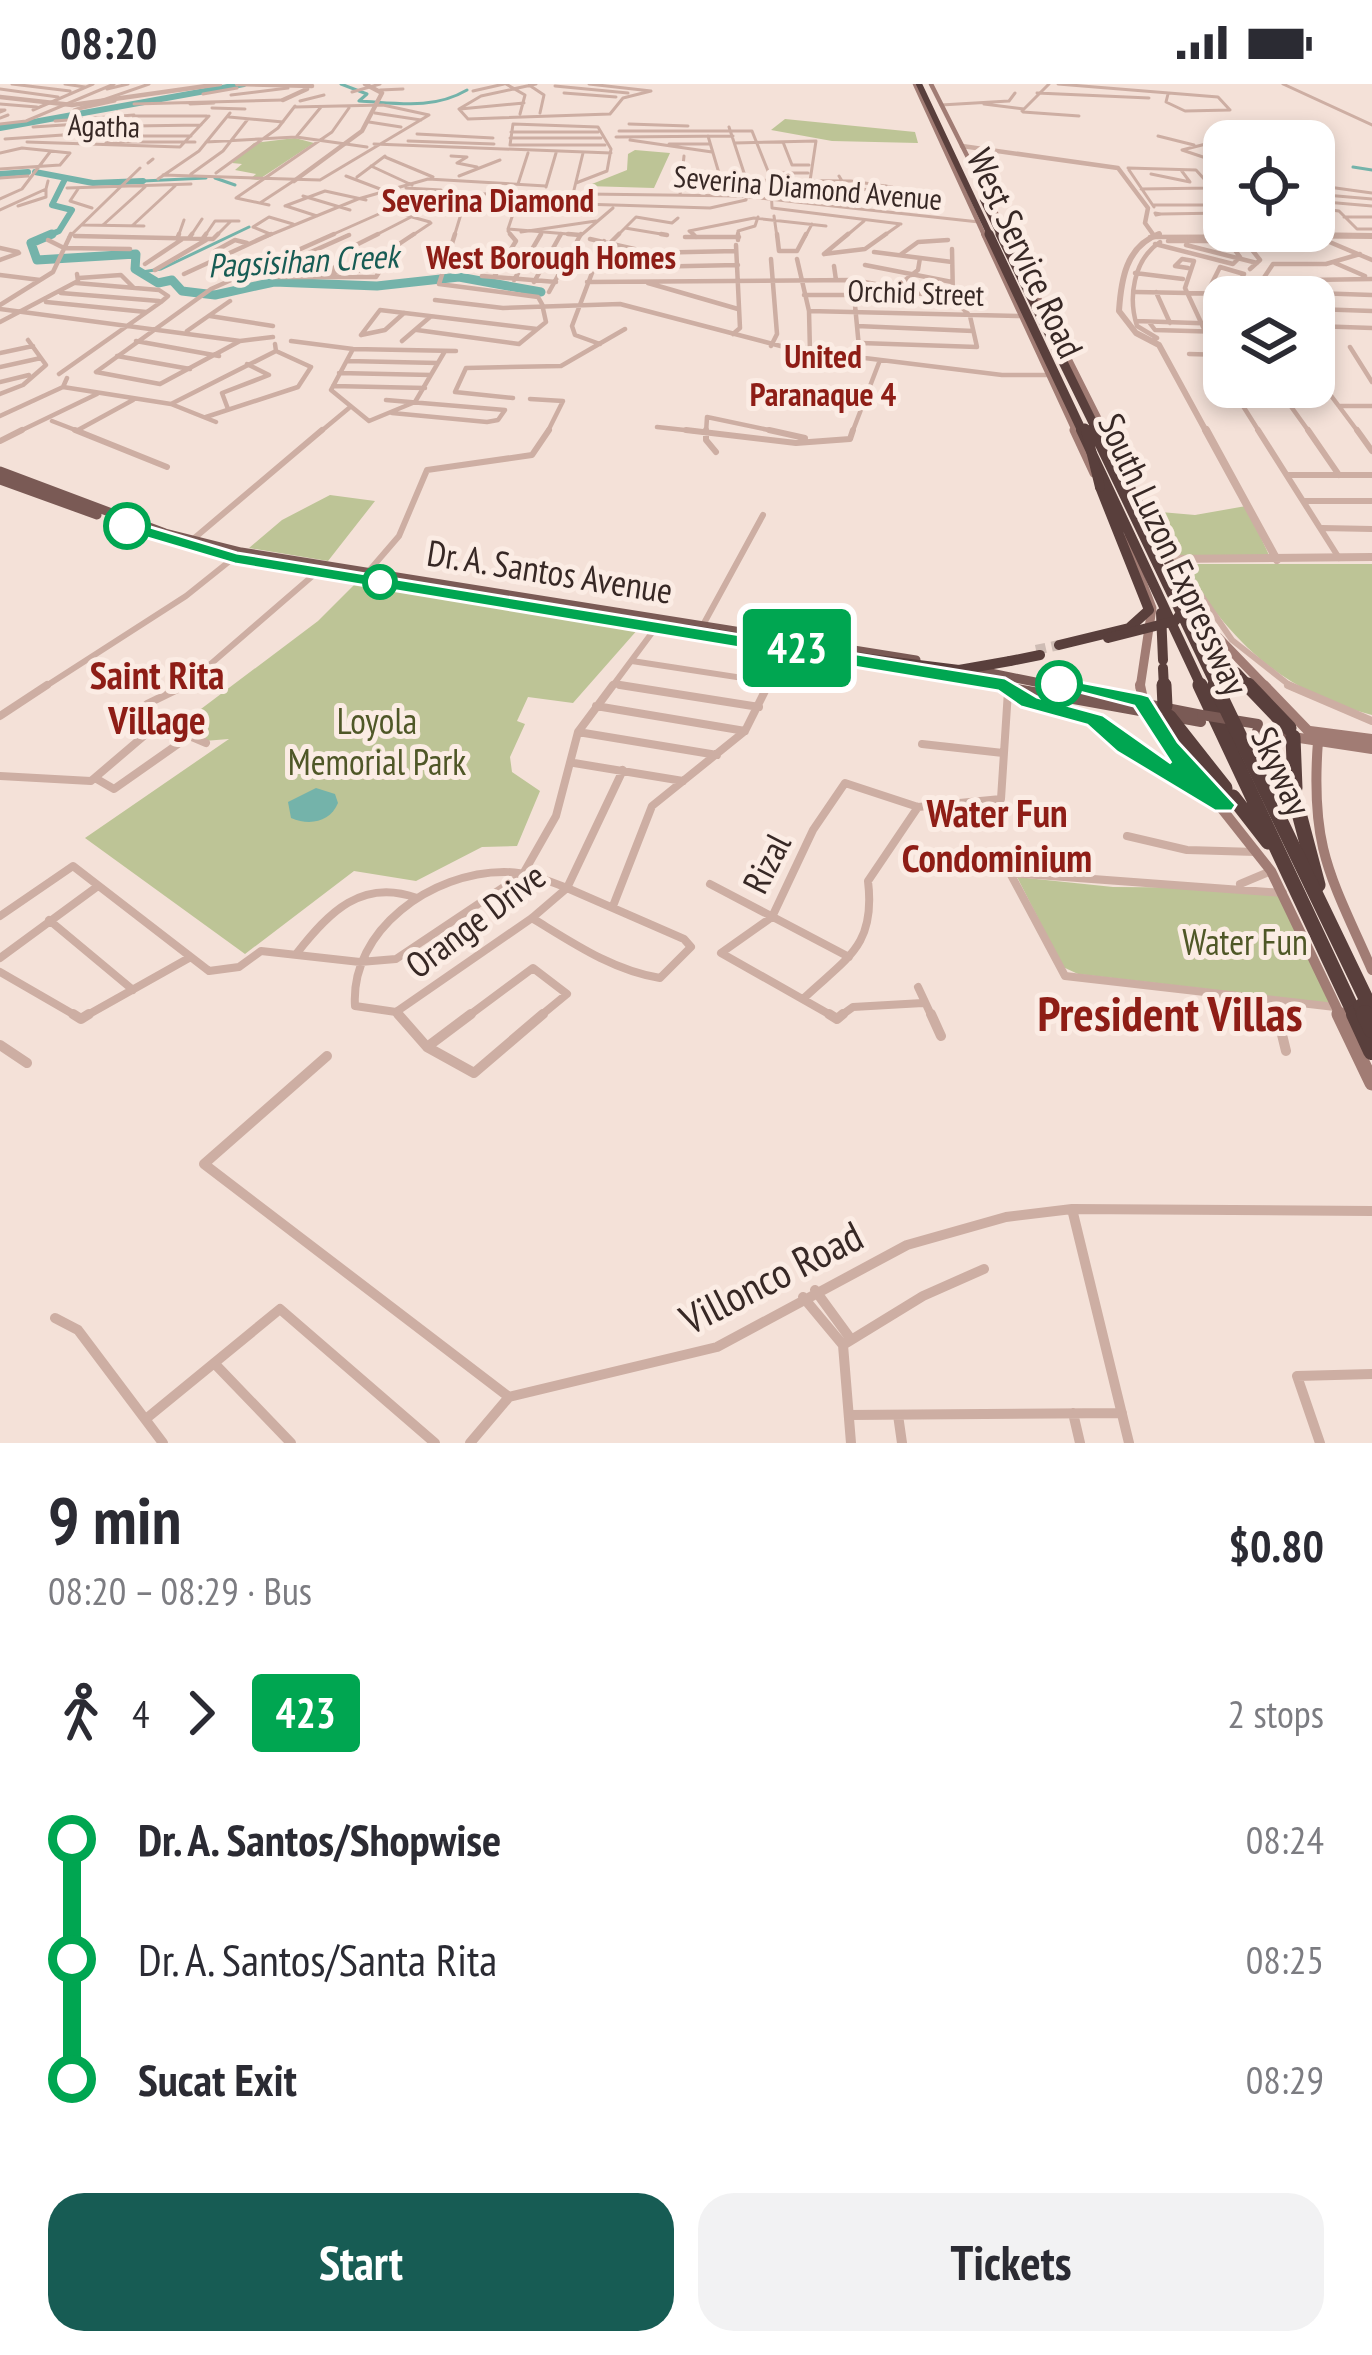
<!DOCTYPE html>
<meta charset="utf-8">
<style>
body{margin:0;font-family:"PT Sans Narrow",sans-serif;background:#f2f2f3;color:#2b2b33;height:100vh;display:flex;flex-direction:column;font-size:45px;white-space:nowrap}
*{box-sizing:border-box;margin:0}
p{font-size:39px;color:#7c7c81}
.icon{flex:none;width:66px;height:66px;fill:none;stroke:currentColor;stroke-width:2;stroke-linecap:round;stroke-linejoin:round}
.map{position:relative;height:1359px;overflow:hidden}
.drawer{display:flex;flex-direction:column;background:#fff;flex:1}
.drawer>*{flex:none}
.badge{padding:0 24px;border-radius:9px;font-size:42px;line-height:78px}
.fabs{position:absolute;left:1203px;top:36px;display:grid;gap:24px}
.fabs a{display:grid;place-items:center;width:132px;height:132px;border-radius:24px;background:#fff;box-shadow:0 6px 18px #0003;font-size:60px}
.map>.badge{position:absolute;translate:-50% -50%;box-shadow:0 0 0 6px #fff}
.legs{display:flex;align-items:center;gap:18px;height:132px;padding:0 48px;font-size:39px}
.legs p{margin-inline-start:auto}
.summary{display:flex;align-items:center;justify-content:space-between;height:204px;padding:0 48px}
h1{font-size:66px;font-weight:700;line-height:90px}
.button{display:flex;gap:24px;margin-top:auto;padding:24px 48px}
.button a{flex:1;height:138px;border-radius:36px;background:#175c54;color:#fff;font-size:48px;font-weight:700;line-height:138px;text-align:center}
.button a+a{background:#f2f2f3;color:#2b2b33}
ul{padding:0 48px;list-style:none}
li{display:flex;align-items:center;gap:42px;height:120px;font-size:45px}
li i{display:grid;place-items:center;width:18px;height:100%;margin:0 15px;background:currentColor}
li i::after{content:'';width:30px;height:30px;margin:-15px;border:9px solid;border-radius:50%;background:#fff}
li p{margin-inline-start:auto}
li:first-child i{background:linear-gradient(#0000 50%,currentColor 0)}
li:last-child i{background:linear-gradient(currentColor 50%,#0000 0)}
.status{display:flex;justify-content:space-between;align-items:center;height:84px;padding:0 60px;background:#fff;direction:ltr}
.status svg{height:33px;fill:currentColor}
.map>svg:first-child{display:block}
.green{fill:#bdc496}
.water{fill:#74b3aa}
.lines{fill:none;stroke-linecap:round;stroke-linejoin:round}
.stream{stroke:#74b3aa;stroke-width:3}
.river-far1{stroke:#74b3aa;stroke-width:6}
.river{stroke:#74b3aa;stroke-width:9}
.motorway-tunnel{stroke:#cebcb4;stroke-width:10;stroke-dasharray:10 6;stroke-linecap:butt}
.minor-far4{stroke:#cdaea3;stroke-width:3}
.minor-far3{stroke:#cdaea3;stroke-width:4.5}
.minor-far2{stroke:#cdaea3;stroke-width:6}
.minor-far1{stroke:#cdaea3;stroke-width:8}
.minor{stroke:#cdaea3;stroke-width:10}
.tertiary-far2{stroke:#cdaea3;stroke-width:4.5}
.tertiary-far1{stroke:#cdaea3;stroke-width:6}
.tertiary{stroke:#cdaea3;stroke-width:8}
.secondary-far4{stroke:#a17c74;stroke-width:4.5}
.secondary-far3{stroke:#a17c74;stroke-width:6}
.secondary-far2{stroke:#a17c74;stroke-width:9}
.secondary-far1{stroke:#a17c74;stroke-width:10}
.secondary{stroke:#a17c74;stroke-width:15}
.primary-far1{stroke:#7a5a55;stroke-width:9}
.primary{stroke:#7a5a55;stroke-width:10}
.motorway-far4{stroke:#593f3c;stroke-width:6}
.motorway-far3{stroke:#593f3c;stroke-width:9}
.motorway-far2{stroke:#593f3c;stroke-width:10}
.motorway-far1{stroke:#593f3c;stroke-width:15}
.motorway{stroke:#593f3c;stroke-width:18}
.primary-bridge{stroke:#7a5a55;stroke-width:10}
.motorway-bridge-far3{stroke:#593f3c;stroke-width:9}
.motorway-bridge-far2{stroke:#593f3c;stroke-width:10}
.motorway-bridge-far1{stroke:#593f3c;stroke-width:15}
.motorway-bridge{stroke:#593f3c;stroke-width:18}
.line-1{fill:#00a651;stroke:#fff;stroke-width:3}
.stop-1-dot{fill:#fff;stroke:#00a651;stroke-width:6}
.labels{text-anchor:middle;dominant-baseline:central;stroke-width:10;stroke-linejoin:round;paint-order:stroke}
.far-street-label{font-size:30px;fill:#372825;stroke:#fbece4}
.far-neighbourhood-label{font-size:33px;font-weight:bold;fill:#8e1d16;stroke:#fbece4}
.far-water-label{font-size:33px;font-style:italic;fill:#175c54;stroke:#fbece4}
.street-label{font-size:36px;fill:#372825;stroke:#fbece4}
.park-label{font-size:36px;fill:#4f5727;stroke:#fbece4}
.neighbourhood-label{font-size:39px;font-weight:bold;fill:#8e1d16;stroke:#fbece4}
.near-street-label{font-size:42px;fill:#372825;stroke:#fbece4}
.near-neighbourhood-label{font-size:48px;font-weight:bold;fill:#8e1d16;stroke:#fbece4}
</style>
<div class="status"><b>08:20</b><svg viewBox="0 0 49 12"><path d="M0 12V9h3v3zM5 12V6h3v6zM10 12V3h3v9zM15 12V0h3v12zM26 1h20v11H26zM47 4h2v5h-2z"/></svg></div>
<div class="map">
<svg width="1372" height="1359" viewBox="0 0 1372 1359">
<rect width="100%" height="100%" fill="#f4e1d8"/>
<path class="green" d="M785 35 915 48 918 59 832 57 771 46Z
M295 54 314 59 258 96 250 95 256 90 235 86 242 80 232 79 254 59Z
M635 66 670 69 654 104 587 102 627 86 628 70Z
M330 411 375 417 328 477 249 464 282 436Z
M1246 422 1269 471 1172 472 1149 427 1195 431Z
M1182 480H1372V631C1280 607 1231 557 1182 480Z
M355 500 639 544 573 619 528 613 517 637 525 640 510 673 512 688 540 707 517 762 482 763 416 797 354 787 245 870 85 754 229 655 204 657 193 631 318 537Z
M1017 793 1113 803 1247 804 1282 812 1329 919 1078 890 1063 883Z"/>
<path class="water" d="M316 704 335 710 338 719C330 738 310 742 291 734L288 718Z"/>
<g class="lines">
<path class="stream" d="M341 0 367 10 359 17C397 19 433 26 467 6
M1353 83 1372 86
M215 94 235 101
M143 97 206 94
M142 188 161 185 249 143"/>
<path class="river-far1" d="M0 44 244 0
M35 88 93 99 143 97
M0 90 28 88
M45 153 59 147 72 126 52 121 65 95"/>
<path class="river" d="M52 150 31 159 37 176 136 170 135 185 158 199 172 196 182 207 215 211 274 198 377 202 459 193 541 208"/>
<path class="motorway-tunnel" d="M1036 566 1059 561"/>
<path class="minor-far4" d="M12 0 70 7
M65 0 85 3
M506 0 525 11 520 30
M536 0 481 12 459 25 468 35 610 30 623 14 651 7 589 0
M1058 0 1218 13 1230 26
M1283 0 1372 41
M529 1 544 11 540 29
M555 2 628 9
M0 5 58 13
M107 5 128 0
M380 6 403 5
M473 7 504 0
M352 8 380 0
M564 9 616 13
M1037 9 1149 14
M203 10 237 4
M1168 10 1166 18 1185 27 1230 26
M231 11 288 4
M115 17 74 26 149 0
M300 17 324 11
M0 20 37 23
M134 20 283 16
M190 20 214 19
M984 20 1024 25
M941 21 1009 17 1015 9
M212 24 245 25
M460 25 524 19
M0 26H5L0 28
M33 26 93 0
M1022 27 1049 0
M1023 28 1079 32
M375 29 421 36
M135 32H207
M229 33 283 38
M0 34 8 31
M55 37 134 31 130 58
M369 38 401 43
M0 40 26 37 114 0
M629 40 688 42
M133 42 201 41
M33 43 94 39
M619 47H752L770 92
M511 48H598
M417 50 493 54
M132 52H191
M297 52 321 23
M708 52 721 96 851 97 892 103
M1158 52 1194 61
M616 53 733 52
M510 54H601
M5 55 92 49
M630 56 712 68
M408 57 494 60
M27 58 180 63 209 32
M108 58H195
M206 58 296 53 367 63
M783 58 792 81H809
M106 59 117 28
M735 59 816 57 810 97
M1210 59 1182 66 1224 80
M374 60 611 69
M669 60H710
M0 69 22 64 70 69 60 81 0 85
M451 72 467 73 457 79 477 83
M1314 72 1331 81
M385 73 433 93
M148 79 153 75
M371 82 412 101
M1128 84 1196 86 1224 117
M1129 86 1154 123
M216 89 278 44 295 22
M770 89H808
M191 90 223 67 248 35
M1151 90 1190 98 1181 86
M163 91 320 96 429 31 383 21 295 23
M346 92 388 108
M459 92 500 76
M839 92 845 102 885 109 886 102
M357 93 385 72
M0 94 28 92
M1212 94 1224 95
M158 95 199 67 230 29
M576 99 607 87 611 65 598 43 513 40 510 61H605
M518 100 528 69
M771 101 772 124 901 140
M1314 101 1372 109
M546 103 556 69
M67 104 191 100
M406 104 441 106
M78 105 70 117 92 124
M772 105 923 121
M1141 105 1211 104
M506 109 742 112 979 138
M573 110 583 69
M1314 110 1372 115
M680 111 684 72
M303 112 350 126
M0 115 22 105 50 68
M1314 117 1372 122
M517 118 710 124 746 116 748 101 729 43
M260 119 292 98
M269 121 236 114 332 48 349 24
M1153 121H1210
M18 122 46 113V105
M285 122 325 107 366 116
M286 122 317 132
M1314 124 1339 127 1357 145H1372
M0 126 46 105 48 97
M387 126 430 138
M1155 129 1161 130 1156 131Z
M1161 130 1224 129
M774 132 777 153
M1344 133H1372
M82 141 144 142
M103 141 145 103
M133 141 175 102
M625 144 667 151
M508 145 580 151
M508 145 517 118
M508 147 513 153
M521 148 596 137
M270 150 253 143 269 133 293 140
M1313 151 1318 153
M75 152 122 153
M69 153 140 84
M178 153 184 136
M190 153 202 135
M204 153 215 137H239
M215 153 231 137
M265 153 358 115 428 95 546 102
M327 153 417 113
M344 153 349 151
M372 153 411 133
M410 153 431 139
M454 153 464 120 483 110 502 109
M579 153 613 124
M616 153 636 133 672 139 678 134
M685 153H739
M696 153 689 147 754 134 826 142
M738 153V147L755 142 758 133
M805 153 812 140
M845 153 864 137
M882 153 899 141"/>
<path class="minor-far3" d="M455 150 439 200 538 213 542 220
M568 150 580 151
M661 150 667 151
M693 150 696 153
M738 150V156
M777 150 779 167H797L806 150
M349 151 293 176 272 193H376L396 162 414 150
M1313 151 1372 176
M75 152 213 155 218 150
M685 153H739
M189 154 192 150
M203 154 206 150
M177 155 179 150
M590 155 652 169
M48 156 64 164 130 165
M1168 157H1245L1260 176 1250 185
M611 158 619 150
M1155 160 1233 180 1240 173 1229 158
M1186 161 1257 179
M0 164 18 168
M874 168 952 178
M224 170 215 167 235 156 247 159
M598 170 736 167
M824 170 865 165 886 150
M824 170 848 150
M900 171 918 158 948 156
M771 175 777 250 771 262
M797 175 809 227 810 268
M0 176 19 169
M294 176 333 184
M1335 179 1365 192
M145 180 181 156
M865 181 952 198
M834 182 836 196
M256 184 317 190 365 186
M593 184 738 181
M1188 184 1175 182 1182 175 1194 177 1185 204 1205 247
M155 186 206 156
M330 189 352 163 378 150
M1135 189 1183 195
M184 190 271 150
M0 191 40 196
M482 192 556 198
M494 193 516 157 510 150
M79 194 121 191 134 204
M514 196 541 150
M534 198 561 150
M587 198 854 196 896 204
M76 199 159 206 168 212 161 218
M648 199 738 225
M1257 207 1372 211
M549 208 581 150
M1136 208 1239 210
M1156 208 1170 239
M61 209 159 217
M915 209 953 214
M1299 209 1308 196 1372 195
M804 211H886L918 186 920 174
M1258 213 1255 207 1273 180H1326L1360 170
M435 216 503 224 620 220 792 265 1002 291H1048
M46 218 146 228
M0 221 53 188 71 150
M855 221 860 274
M0 225 240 257
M1314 225 1372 227
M809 227 1021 232
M210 232 273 242
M1224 232 1210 203 1220 183 1244 190 1238 200 1241 213
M1136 237 1224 240
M0 238 78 197 77 190
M1149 238 1155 246 1224 248
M857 242 973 247
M1314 242 1372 244
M417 246 519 260 546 238 542 220
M187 247 230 217
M733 250 740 244 736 161
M361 251 380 226 537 245
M361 251 385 246 404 229
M136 257 219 272
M291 257 353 265 456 267
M402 257 430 233
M1152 257 1157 254 1137 242C1128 214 1133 176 1160 158
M861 259 977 263 970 232 953 214 952 165
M600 260 575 251 572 242 604 157
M1350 263 1372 298
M353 265 331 306 369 337 415 318 445 267
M0 269 33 262
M1189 270 1224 271
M117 272 190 285
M1211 272 1224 292
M347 277 438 279
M0 283 41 274
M96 288 211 205 334 150
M96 288 160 300 240 257 273 253
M339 289 431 291
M1314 289 1359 349
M59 290 161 218
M67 294 63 303 171 320 216 338
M0 298 29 291
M333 302 425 304
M1231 303 1260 349
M1277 303 1310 349
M0 310 23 301 46 281 28 256
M513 314 455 308 466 284 561 282 625 245
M530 315 563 317 547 349
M386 316 505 326 498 336 487 338 392 329
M171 320 276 267
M1339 322H1372
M228 325 222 309 269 291 247 280
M0 332 63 303
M206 333 298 303 311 283 276 267 275 260
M52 337 83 349
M657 343 712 349
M78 346 133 316
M16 349 97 310
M319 349 349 324
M706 349 707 333 783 349
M852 349 880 276"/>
<path class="minor-far2" d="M75 346 167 383
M686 346 796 359 850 355 853 346
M706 346V356L716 368
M769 346 805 354
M1258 346 1339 474
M1308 346 1339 391
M1357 346 1372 367
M0 357 22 346
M1289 391H1372
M1304 417H1372
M1322 444 1372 445
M185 462 322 346
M1176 475 1232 556 1293 604
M368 488 399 452 427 386 532 371 549 346
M703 541 763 431
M632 577 769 598
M615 600 638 604
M43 604 186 512 241 468
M183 604 324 482
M611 604 657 542
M767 604 787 563"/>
<path class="minor-far1" d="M186 601 147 620 159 639 206 659
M620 601 759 623
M1288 601 1372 637
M1006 604 1029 618 1095 636 1125 662 1208 710
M596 622 745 647
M0 632 47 601
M578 648 717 671
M922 660 1003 669
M574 679 683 697
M0 692 91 697 159 639
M95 694 114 705 188 653
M1127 752 1187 766 1256 768
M1010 789 1065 892 1335 923
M1011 789 1283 809
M710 800 849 873
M1240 800 1271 787
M567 804 623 686
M613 822 652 722 745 647 768 601
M0 832 73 782 209 887 239 883 261 867 360 878 396 875 523 790 556 732 578 648 613 601
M532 834C573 859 612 886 660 894L691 863 684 855 567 804
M532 834 396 928 355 922C350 845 433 788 504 788 526 788 547 796 567 804
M532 834 567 804
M49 836 133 906
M297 869C329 828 362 794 417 814
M0 874 98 802
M0 888 78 933
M918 903 932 933
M803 915C846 874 876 863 868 797L918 723
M1274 916 1278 933
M396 928 401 933
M84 933 189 874
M467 933 533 884 567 910 539 933
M834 933 721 869 772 833 813 746 845 699 918 723 1001 715 1008 607
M839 933 853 923 923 919"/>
<path class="minor" d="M73 930 81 935 89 930
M398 930 427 963
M829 930 837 935 843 930
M931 930 941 952
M1277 930 1286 967
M0 961 27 979
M427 963 474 989 543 930
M427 963 471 930
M327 972 204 1080 509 1313 717 1263 907 1161 1006 1133 1072 1125 1372 1127
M1072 1125 1129 1359
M815 1206 850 1254
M803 1213 843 1261 851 1359
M55 1234 78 1246 163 1359
M843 1261 923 1212 984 1185
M214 1279 291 1359
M1073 1329 1080 1359
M849 1331 1122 1329
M898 1331 902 1359
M147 1334 280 1225 435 1359
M470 1359 509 1313
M1320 1359 1297 1292 1372 1290"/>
<path class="tertiary-far2" d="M237 0 312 2
M0 13 72 21 220 0
M283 16 307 5
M962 62 1118 84 1148 124 1145 139 1155 153
M294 97 362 47 382 9 365 0
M1150 153 1372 152"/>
<path class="tertiary-far1" d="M1159 150C1126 162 1121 196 1119 227L1136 249 1159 261 1207 349
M1233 150 1372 152"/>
<path class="tertiary" d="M1206 346 1277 476
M1168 475 1372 473"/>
<path class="secondary-far4" d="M915 0 985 153
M931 0 1008 153"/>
<path class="secondary-far3" d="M984 150 1076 349
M1006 150 1106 349"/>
<path class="secondary-far2" d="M1074 346 1094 389
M1105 346 1111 359
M1126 455 1152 524 1140 604
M1187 509 1209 544 1267 604"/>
<path class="secondary-far1" d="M1140 601 1146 629 1271 787 1341 933
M1264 601 1318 657C1310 764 1330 791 1372 886
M1310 647 1372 655
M1293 653 1372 665"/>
<path class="secondary" d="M1339 930 1372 999"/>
<path class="primary-far1" d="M0 387 165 449 241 468 916 576
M0 396 97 431
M519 520 690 546
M892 582 1012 604
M976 586 1065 604"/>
<path class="primary" d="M995 601 1201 638
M1050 601 1202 631
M1257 647 1293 653"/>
<path class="motorway-far4" d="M919 0 991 153
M983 116 1001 153"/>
<path class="motorway-far3" d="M989 150 1083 349
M1000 150 1098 349"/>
<path class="motorway-far2" d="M1081 346 1202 604
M1096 346 1100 354
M1179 515 1229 580
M1161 529 1163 576
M684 545 870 575
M1059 561 1129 544 1149 526 1100 403
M1010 577 1040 571
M1163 584 1164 604
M1236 588 1251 604"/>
<path class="motorway-far1" d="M1164 601 1165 622
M1200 601 1356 933
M1248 601 1289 644
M1169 633 1225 704
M1293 653 1295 704
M1233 713 1268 758
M1295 714 1318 801"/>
<path class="motorway" d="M1355 930 1372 967"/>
<path class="primary-bridge" d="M1202 631 1258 640"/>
<path class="motorway-bridge-far3" d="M1085 344 1086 349
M1092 344 1095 349"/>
<path class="motorway-bridge-far2" d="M1086 346 1100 403
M1093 346 1217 604
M1103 352 1190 518 1175 537 1108 554
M870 575 959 586 1010 577"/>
<path class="motorway-bridge-far1" d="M1215 601 1372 927
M1361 922 1366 933"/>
<path class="motorway-bridge" d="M1365 930 1372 945"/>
</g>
<path class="line-1" d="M127 436 237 469 1005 594 1037 613 1103 631 1171 679 1134 622 1048 600 1059 594 1142 610 1149 612 1178 658 1236 721 1232 727H1215L1117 668 1087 641 1021 623 998 607 235 480 120 446 117 442Z"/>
<g class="stop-1-dot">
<circle cx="127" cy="442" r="21"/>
<circle cx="380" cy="498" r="15"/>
<circle cx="1059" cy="600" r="21"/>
</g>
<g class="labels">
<g class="far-street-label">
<text transform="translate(104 41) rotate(2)">Agatha</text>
<text transform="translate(808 103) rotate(5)">Severina Diamond Avenue</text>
<text transform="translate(916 208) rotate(2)">Orchid Street</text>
</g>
<g class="far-neighbourhood-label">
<text x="488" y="115">Severina Diamond</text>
<text x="551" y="172">West Borough Homes</text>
<text x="823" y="271">United<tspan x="823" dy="38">Paranaque 4</tspan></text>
</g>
<g class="far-water-label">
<text transform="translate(303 176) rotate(-3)">Pagsisihan Creek</text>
</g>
<g class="street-label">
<text transform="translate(1026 169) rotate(65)">West Service Road</text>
<text transform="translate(1174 470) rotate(65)">South Luzon Expressway</text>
<text transform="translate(550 487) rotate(9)">Dr. A. Santos Avenue</text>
<text transform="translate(1282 687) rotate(65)">Skyway</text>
<text transform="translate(766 779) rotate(-63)">Rizal</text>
<text transform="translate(475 836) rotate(-37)">Orange Drive</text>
</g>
<g class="park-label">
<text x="377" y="636">Loyola<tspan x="377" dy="41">Memorial Park</tspan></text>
<text x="1245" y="857">Water Fun</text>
</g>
<g class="neighbourhood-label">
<text x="157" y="590">Saint Rita<tspan x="157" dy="45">Village</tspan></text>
<text x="997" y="728">Water Fun<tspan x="997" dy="45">Condominium</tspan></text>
</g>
<g class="near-street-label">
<text transform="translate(771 1193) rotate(-27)">Villonco Road</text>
</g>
<g class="near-neighbourhood-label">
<text x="1170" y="929">President Villas</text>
</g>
</g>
</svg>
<div class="fabs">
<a><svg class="icon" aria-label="locate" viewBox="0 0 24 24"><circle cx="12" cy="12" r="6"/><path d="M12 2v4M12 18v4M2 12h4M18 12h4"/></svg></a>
<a><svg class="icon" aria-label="layers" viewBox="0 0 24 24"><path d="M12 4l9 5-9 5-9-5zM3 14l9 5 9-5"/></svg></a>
</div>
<b class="badge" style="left:797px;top:564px;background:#00a651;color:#fff">423</b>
</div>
<section class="drawer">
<div class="summary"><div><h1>9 min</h1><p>08:20 – 08:29 · Bus</p></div><b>$0.80</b></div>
<div class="legs"><svg class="icon" aria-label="walk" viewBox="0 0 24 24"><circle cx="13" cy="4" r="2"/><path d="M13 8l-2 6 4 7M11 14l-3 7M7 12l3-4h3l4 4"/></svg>4<svg class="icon" aria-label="forward" viewBox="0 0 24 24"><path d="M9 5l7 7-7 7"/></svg><b class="badge" style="background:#00a651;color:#fff">423</b><p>2 stops</p></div>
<ul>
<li><i style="color:#00a651"></i><b>Dr. A. Santos/Shopwise</b><p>08:24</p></li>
<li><i style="color:#00a651"></i><span>Dr. A. Santos/Santa Rita</span><p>08:25</p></li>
<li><i style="color:#00a651"></i><b>Sucat Exit</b><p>08:29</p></li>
</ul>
<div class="button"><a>Start</a><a>Tickets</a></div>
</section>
